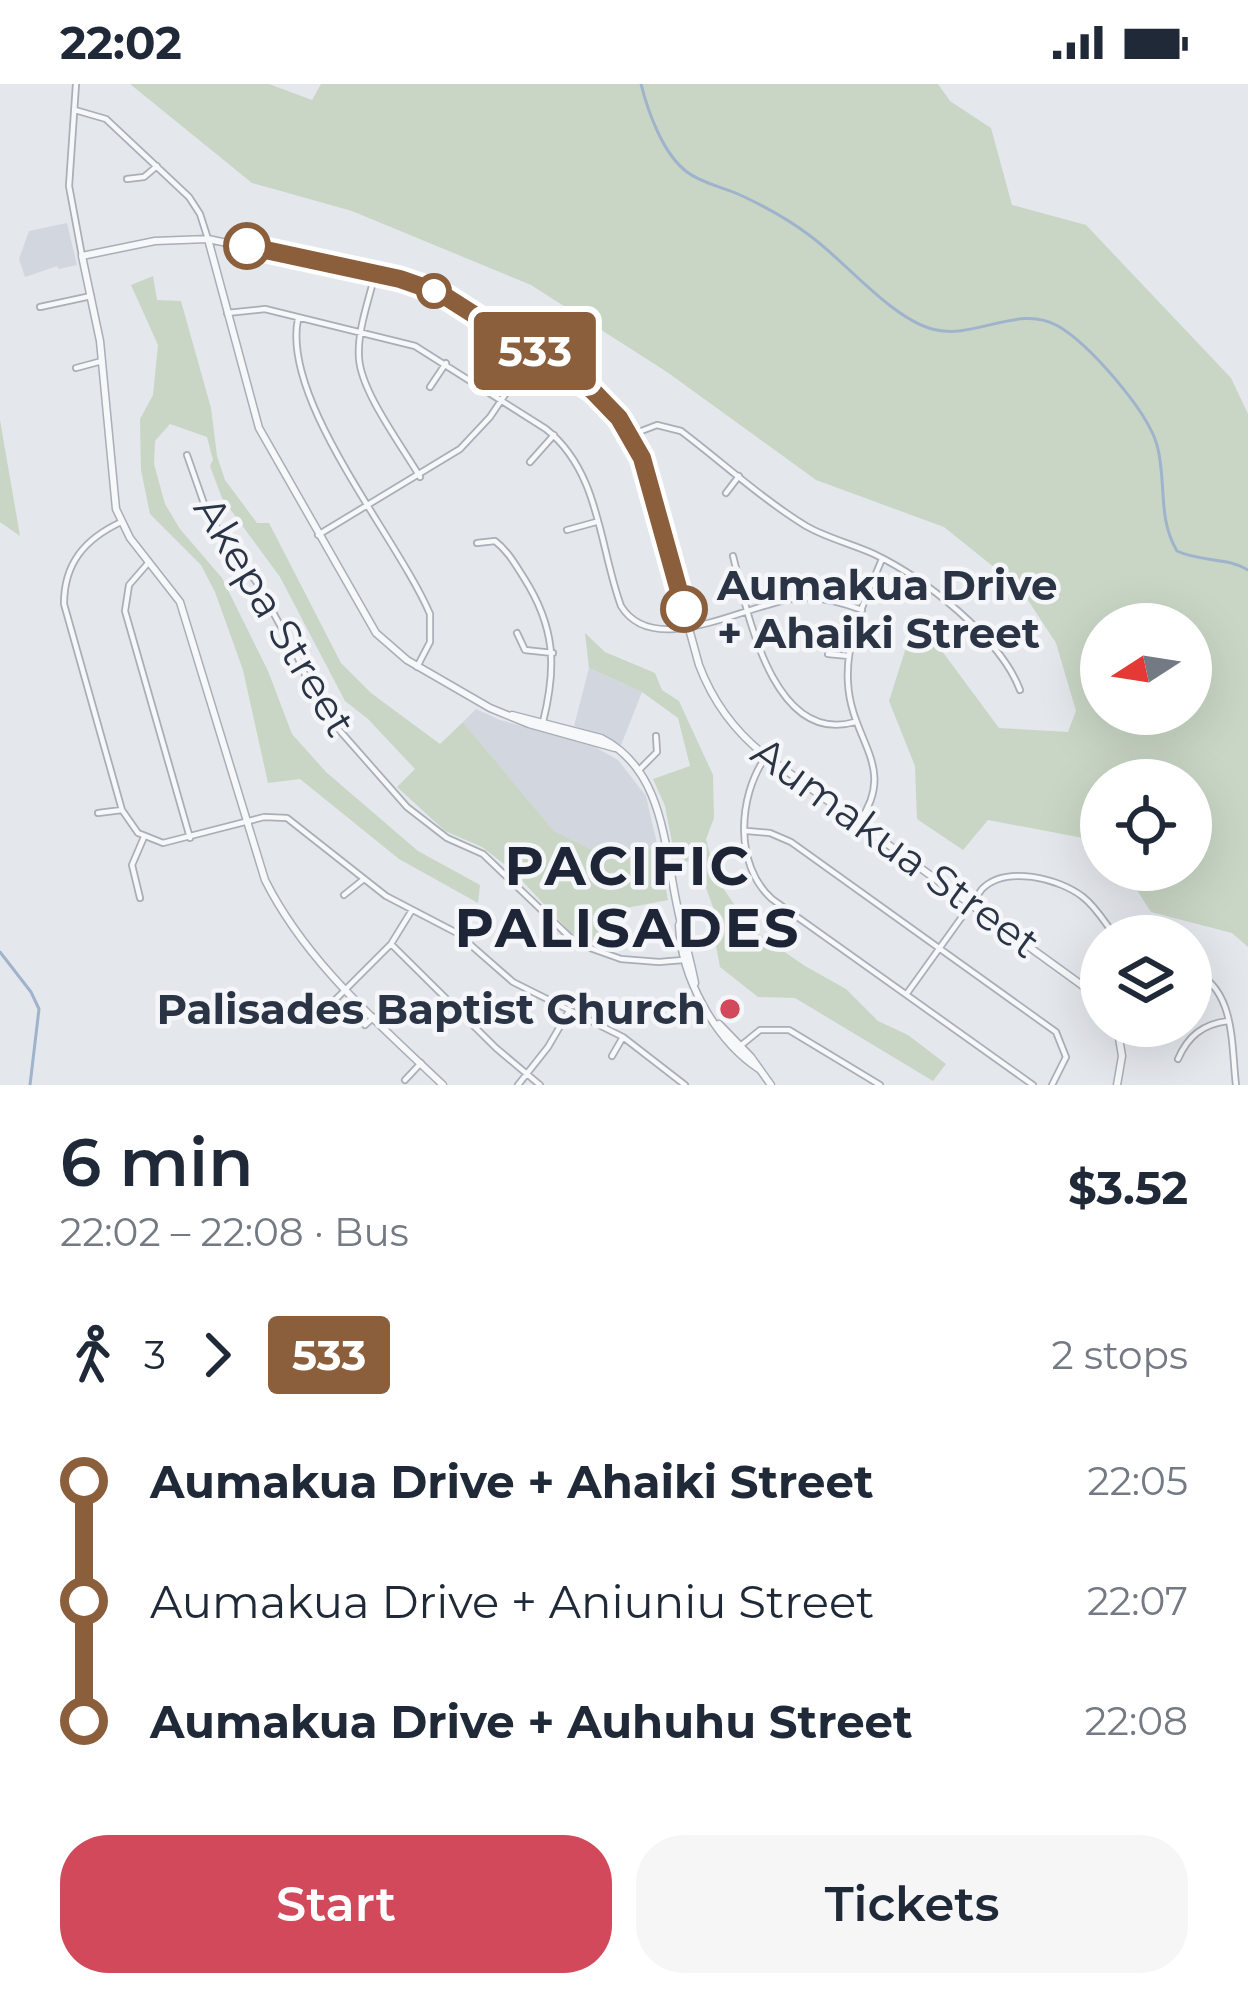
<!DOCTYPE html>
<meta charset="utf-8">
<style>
body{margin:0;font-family:Montserrat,sans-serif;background:#f6f6f7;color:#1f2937;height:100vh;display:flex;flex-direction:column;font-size:45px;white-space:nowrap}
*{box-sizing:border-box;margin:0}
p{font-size:39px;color:#747a83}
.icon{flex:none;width:66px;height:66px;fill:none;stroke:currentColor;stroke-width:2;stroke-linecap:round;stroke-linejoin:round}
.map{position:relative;height:1001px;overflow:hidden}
.drawer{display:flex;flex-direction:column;background:#fff;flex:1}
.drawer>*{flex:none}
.badge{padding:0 24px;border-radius:9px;font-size:42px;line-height:78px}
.needle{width:78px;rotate:258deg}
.controls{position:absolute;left:1080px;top:519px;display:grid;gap:24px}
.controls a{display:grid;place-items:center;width:132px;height:132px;border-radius:50%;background:#fff;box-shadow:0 12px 48px #0002;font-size:60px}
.map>.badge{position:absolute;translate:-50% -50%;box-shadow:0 0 0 6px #fff}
.legs{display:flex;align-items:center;gap:18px;height:132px;padding:0 60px;font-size:39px}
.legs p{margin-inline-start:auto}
.headline{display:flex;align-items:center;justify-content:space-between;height:204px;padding:0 60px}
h1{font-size:66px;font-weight:600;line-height:90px}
.action{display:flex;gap:24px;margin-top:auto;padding:24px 60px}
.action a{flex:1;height:138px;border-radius:48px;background:#d1495b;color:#fff;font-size:48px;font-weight:600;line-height:138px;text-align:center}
.action a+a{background:#f6f6f7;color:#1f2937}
ul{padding:0 60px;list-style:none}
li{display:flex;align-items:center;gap:42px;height:120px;font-size:45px}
li i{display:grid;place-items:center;width:18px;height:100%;margin:0 15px;background:currentColor}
li i::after{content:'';width:30px;height:30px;margin:-15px;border:9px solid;border-radius:50%;background:#fff}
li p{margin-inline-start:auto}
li:first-child i{background:linear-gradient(#0000 50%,currentColor 0)}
li:last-child i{background:linear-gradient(currentColor 50%,#0000 0)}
.status{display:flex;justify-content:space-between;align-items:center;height:84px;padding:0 60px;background:#fff;direction:ltr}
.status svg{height:33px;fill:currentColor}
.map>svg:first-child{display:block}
.built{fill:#d2d6de}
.green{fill:#c9d6c5;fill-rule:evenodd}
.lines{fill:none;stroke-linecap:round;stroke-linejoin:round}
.stream{stroke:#9fb4cc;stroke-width:3}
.minor-casing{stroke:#a9aeb7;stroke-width:8}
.tertiary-casing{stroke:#a9aeb7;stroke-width:9}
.minor{stroke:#f7f8fa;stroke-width:4.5}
.tertiary{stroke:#f7f8fa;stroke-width:6}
.line-1-casing{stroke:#fff;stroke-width:27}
.line-1{stroke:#8b5e3c;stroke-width:18}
.stop-1-dot{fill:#fff;stroke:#8b5e3c;stroke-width:6}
.poi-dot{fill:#d1495b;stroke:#f4f6f9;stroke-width:4.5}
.labels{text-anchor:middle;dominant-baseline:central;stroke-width:9;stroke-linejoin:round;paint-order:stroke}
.stop-label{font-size:42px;font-weight:bold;fill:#2b3445;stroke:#f4f6f9;text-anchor:start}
.street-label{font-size:42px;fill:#2b3445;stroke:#f4f6f9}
.poi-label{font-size:42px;font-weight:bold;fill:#2b3445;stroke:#f4f6f9;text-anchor:end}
.district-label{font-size:54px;font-weight:bold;letter-spacing:3px;fill:#1d2536;stroke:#f4f6f9}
</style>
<div class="status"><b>22:02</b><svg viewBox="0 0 49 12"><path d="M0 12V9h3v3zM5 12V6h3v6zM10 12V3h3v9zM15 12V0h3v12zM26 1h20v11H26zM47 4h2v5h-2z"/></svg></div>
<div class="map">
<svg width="1248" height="1001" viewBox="0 0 1248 1001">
<rect width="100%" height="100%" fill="#e4e7ec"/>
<path class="built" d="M67 139 77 181 59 185 57 182 25 193 19 175 29 147Z
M589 584 642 608 621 661 574 642Z
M476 625 500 636 593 662 618 676 646 712 658 764 607 773 554 747 463 638Z"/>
<path class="green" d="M130 0H269L312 16 321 0H938L950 17 991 44 1012 121 1086 141 1231 294 1248 330V863L1232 849 1151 828 1124 786H1191V696H1101V763L1094 756 988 736 963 766 917 735 915 682 889 617 916 532 999 644 1068 648 1076 627 1056 559 1020 504 944 443 816 396 667 288 531 201 352 127 252 99ZM1101 540H1191V630H1101Z
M153 192 157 216 181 217 211 324 217 372 225 396 257 439H269L341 579 371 609 440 660 463 638 554 747 607 773 658 764 668 816 626 824 609 865 571 849 512 786 482 763 445 747 397 703 415 685 368 635 345 617 280 493 222 414 210 382 213 376 207 353 170 340 155 357 154 380 165 420 180 445 222 494 268 587 292 650 326 688 418 767 480 801 478 819 399 775 300 695 268 699 243 586 215 508 201 481 150 430 141 386 140 335 153 311 158 261 131 201Z
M0 336 20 452 0 438Z
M585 549 605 568 655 589 662 606 679 617 713 691 714 734 706 755 716 794 743 833 754 847 805 882 846 905 878 937 908 951 946 980 933 997 795 914 758 913 720 883 715 857 718 837 696 776 676 779 665 722 653 695 690 682 678 634 642 608 589 584Z"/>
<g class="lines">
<path class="stream" d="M641 0C648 28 663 70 687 88 701 99 722 103 738 110 762 121 788 135 809 151 845 177 891 234 932 245 974 257 1018 219 1058 242 1089 260 1147 326 1157 361 1167 397 1157 434 1177 467 1200 478 1227 473 1248 486
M0 868 31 908 39 925 30 1001"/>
<g class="minor-casing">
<path id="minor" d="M76 0 69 102 82 172
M75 26 106 35 189 113 200 130 208 155
M127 95 144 93 157 82
M375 190C369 216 357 247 359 274 361 308 402 362 420 393
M40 223 91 212
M227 229 265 225 415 262 546 345C600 388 599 462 621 522 654 576 746 520 797 514 820 512 841 518 862 526
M298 235C281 317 397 453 430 530V558L417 583
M76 284 102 277
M430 303 446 279
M631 351 657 341 681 347C722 378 762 415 806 442 827 454 852 460 874 470 924 494 1000 553 1020 606
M187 371 208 431 257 499 298 574 319 623 407 723 447 754 483 770 576 859 621 875 659 878 683 876
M530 378 554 351
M726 409 739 392
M121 438C85 455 64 479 64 520L122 726 138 749 163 759 264 733 287 734 386 812 457 849 513 898 623 953 685 1001
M567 446 596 438
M318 451 460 365 490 333 533 269
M477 459 495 457C508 467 515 480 524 494 555 543 557 582 543 638
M733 472C747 526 772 662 855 638
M149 478 129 501 125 527 190 754
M517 549 525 566 553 569
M828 570 849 572
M765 674C738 713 734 781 772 815L1033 1001
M639 686 657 668 656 652
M98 729 122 726
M859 738C898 683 851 657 848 599 845 555 866 514 882 475
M747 747 770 749 791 758 1056 948 1066 973 1052 1001
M344 811 364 795
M140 814 132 781 144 753
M391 860 496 964 540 1001
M1191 886C1236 904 1231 960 1236 1001
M908 908 982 805C1005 781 1059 794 1083 813 1097 824 1105 839 1115 852
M322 929 391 860 412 826
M365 941 374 933
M739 963 760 946H789L880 1001
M612 972 623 953
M1178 975C1188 952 1203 940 1228 937
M405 996 421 979
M518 1001 548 963 569 927"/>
</g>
<g class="tertiary-casing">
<path id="tertiary" d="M208 155 259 344 376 549 407 576 490 624 529 640 615 664
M512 631 601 654C665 686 664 765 678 826 683 851 690 874 695 899
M679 841C681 893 715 956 759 985
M719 940 751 973 771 1001
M1117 942 1122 972 1117 1001
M443 1001C378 939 306 878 265 796L180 518 130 454 116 425 100 257 82 172 155 157 208 155 399 195 457 217 584 299 615 329 642 374 699 581C713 618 735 648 766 672L1101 915"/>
</g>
<use href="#minor" class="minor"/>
<use href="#tertiary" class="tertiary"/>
</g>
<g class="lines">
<g class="line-1-casing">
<path id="line-1" d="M247 162 400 195 440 209 592 306 619 334 642 374 684 525"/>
</g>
<use href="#line-1" class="line-1"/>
</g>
<g class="stop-1-dot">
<circle cx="247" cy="162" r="21"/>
<circle cx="434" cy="207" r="15"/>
<circle cx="684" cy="525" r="21"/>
</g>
<circle class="poi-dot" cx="730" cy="925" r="12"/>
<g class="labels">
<g class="stop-label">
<text x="717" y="501">Aumakua Drive<tspan x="717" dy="48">+ Ahaiki Street</tspan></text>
</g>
<g class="street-label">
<text transform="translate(275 532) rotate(59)">Akepa Street</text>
<text transform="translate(896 763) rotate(36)">Aumakua Street</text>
</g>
<g class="poi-label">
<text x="706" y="925">Palisades Baptist Church</text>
</g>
<g class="district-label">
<text x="628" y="782">PACIFIC<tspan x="628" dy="62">PALISADES</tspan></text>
</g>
</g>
</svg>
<div class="controls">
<a><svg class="needle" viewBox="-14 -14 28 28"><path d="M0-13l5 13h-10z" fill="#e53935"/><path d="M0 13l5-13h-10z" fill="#747a83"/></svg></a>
<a><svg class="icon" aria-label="locate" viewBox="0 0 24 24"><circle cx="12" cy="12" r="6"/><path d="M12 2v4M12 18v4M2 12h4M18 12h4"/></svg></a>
<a><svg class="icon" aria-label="layers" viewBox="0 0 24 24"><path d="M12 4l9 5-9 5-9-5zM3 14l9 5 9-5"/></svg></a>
</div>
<b class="badge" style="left:535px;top:267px;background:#8b5e3c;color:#fff">533</b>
</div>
<section class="drawer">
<div class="headline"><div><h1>6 min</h1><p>22:02 – 22:08 · Bus</p></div><b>$3.52</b></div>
<div class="legs"><svg class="icon" aria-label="walk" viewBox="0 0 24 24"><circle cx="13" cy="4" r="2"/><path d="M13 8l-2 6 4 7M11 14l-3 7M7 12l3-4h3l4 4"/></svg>3<svg class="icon" aria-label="forward" viewBox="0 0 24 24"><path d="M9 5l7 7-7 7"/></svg><b class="badge" style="background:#8b5e3c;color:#fff">533</b><p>2 stops</p></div>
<ul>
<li><i style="color:#8b5e3c"></i><b>Aumakua Drive + Ahaiki Street</b><p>22:05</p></li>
<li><i style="color:#8b5e3c"></i><span>Aumakua Drive + Aniuniu Street</span><p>22:07</p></li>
<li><i style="color:#8b5e3c"></i><b>Aumakua Drive + Auhuhu Street</b><p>22:08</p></li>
</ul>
<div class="action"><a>Start</a><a>Tickets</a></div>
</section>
